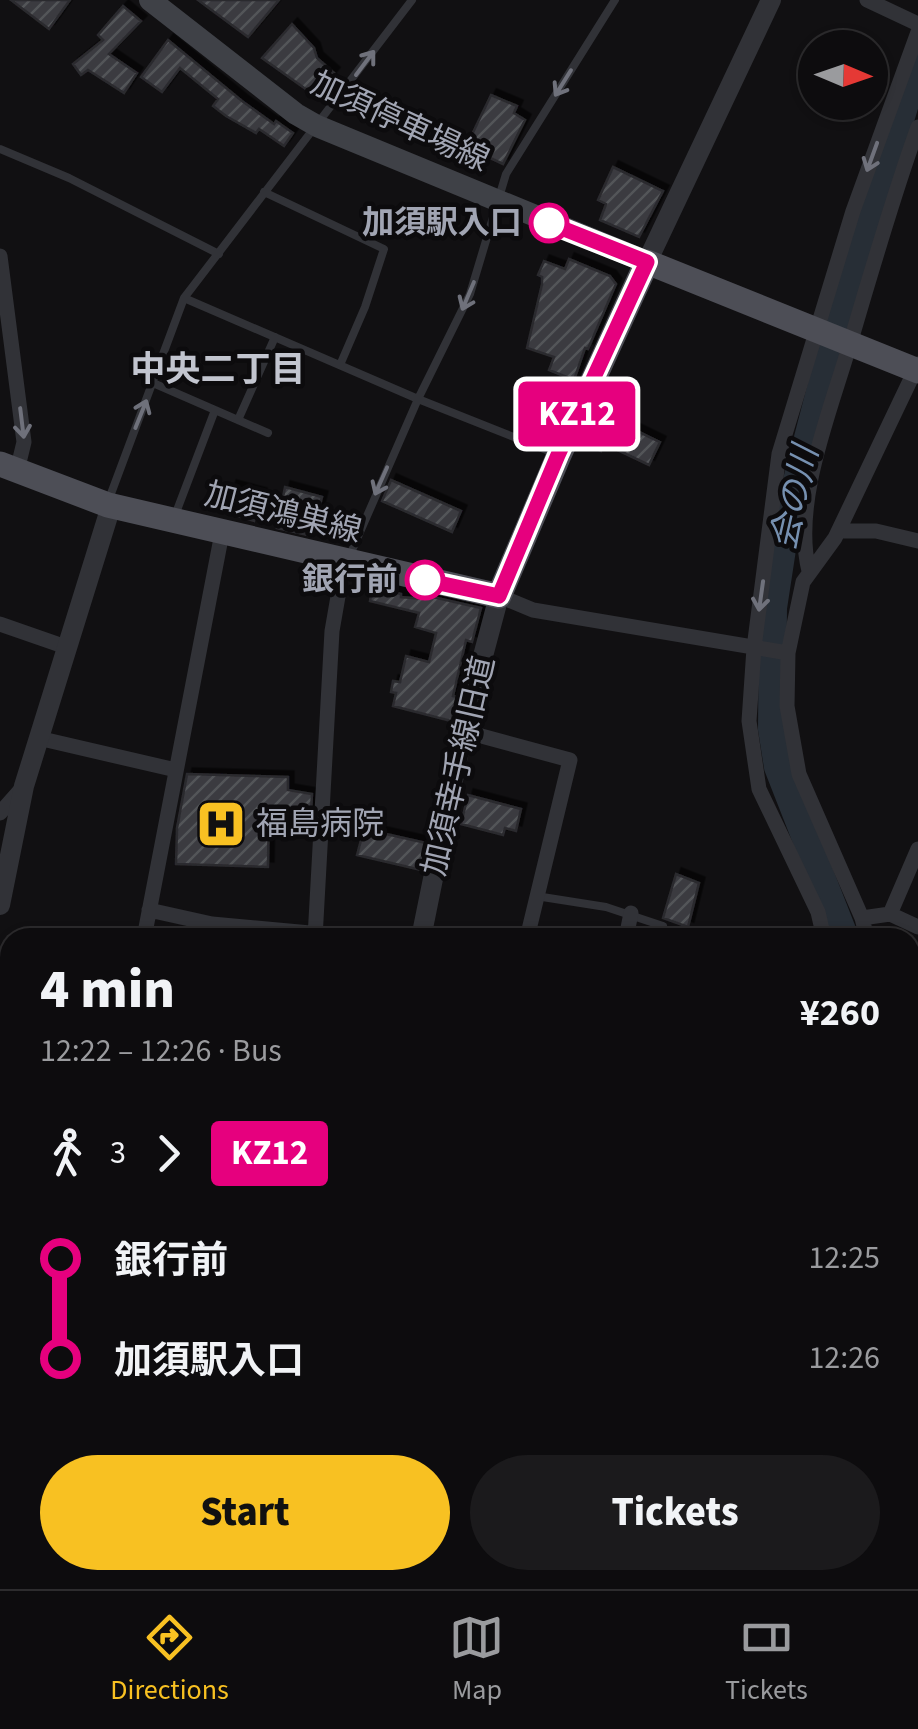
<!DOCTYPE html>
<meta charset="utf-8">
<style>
body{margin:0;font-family:"Source Sans 3","Noto Sans JP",sans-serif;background:#1b1a1c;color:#f1f3f6;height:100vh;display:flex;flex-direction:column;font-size:38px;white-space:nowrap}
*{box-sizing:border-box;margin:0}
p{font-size:32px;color:#9a9b9e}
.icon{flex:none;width:55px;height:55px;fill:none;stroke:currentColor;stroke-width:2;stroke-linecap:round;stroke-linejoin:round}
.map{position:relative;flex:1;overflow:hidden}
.details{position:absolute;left:0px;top:928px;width:920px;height:662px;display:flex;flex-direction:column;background:#0d0c0e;border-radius:30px 30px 0 0;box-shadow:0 2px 8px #0004,0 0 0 2px #2d2c2e}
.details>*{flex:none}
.badge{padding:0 20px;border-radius:8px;font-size:35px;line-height:65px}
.needle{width:65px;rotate:92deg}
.controls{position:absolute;left:798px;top:30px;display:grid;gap:20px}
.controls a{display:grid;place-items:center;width:90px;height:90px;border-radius:50%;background:#0d0c0e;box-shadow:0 2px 8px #0004,0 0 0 2px #2d2c2e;font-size:50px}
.map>.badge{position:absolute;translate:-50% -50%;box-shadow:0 0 0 5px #fff}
.legs{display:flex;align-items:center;gap:15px;height:110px;padding:0 40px;font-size:32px}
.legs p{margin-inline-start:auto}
.overview{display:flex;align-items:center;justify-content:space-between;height:170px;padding:0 40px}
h1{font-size:55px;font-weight:800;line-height:75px}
.cta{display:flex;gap:20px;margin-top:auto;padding:20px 40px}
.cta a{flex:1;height:115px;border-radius:60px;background:#f8c122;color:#111;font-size:40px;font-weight:800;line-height:115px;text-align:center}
.cta a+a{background:#1b1a1c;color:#f1f3f6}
ul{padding:0 40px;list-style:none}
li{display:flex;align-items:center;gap:35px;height:100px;font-size:38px}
li i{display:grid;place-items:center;width:15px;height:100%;margin:0 12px;background:currentColor}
li i::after{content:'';width:25px;height:25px;margin:-12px;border:8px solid;border-radius:50%;background:#0d0c0e}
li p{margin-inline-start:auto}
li:first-child i{background:linear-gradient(#0000 50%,currentColor 0)}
li:last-child i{background:linear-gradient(currentColor 50%,#0000 0)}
.dock{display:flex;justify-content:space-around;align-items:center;height:140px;border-top:2px solid #2d2c2e;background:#0d0c0e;font-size:28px;color:#9a9b9e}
.dock a{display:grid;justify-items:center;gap:5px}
.dock .current{color:#f8c122}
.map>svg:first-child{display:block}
.built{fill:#1d1c1f}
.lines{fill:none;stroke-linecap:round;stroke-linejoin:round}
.river{stroke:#272e36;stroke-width:28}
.building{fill:url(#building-hatch);stroke:#2b2a2e;stroke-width:2.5;filter:url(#shadow)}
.service{stroke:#313237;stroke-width:8}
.minor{stroke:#313237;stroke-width:15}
.tertiary{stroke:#313237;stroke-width:20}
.secondary{stroke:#3f4147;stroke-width:22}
.primary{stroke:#4d4e56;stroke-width:25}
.oneway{stroke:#6f717b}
.line-1-casing{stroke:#fff;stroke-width:22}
.line-1{stroke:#e6007e;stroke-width:15}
.stop-1-dot{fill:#fff;stroke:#e6007e;stroke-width:5}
.labels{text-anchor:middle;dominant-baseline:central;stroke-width:9;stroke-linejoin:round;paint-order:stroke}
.street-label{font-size:32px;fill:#a1a5b3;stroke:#0c0b0d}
.stop-label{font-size:32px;font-weight:bold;fill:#a1a5b3;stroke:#0c0b0d;text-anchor:end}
.poi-label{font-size:32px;fill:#a1a5b3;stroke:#0c0b0d;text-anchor:start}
.neighbourhood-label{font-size:35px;font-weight:bold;fill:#c2c5cf;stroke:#0c0b0d}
.water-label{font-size:35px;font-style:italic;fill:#7690b0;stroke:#0c0b0d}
</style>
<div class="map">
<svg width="918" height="1589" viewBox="0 0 918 1589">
<defs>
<pattern id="building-hatch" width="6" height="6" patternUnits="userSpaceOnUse" patternTransform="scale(2.5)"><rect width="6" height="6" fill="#3a3a3f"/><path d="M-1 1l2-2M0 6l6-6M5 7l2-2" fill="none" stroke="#535458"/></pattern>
<filter id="shadow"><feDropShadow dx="5.5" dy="-5.5" stdDeviation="0" flood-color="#0009"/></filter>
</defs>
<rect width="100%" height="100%" fill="#111012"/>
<path class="built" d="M0 1237 10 1239V1580H120L115 1589H0Z"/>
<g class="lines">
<path class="river" d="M845 938 778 767 772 729 773 608 786 523 829 357 918 60
M556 1589 557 1580"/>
</g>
<path class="building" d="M11 0H70L49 29Z
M198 0H279L248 37Z
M123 6 141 21 109 54 137 73 124 93 88 70 81 75 73 64 103 40 98 35Z
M292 24 314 48 317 58 334 73 329 79 336 85 324 102 262 58Z
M168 40 242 101 274 124 276 121 293 133 284 146 259 129 256 133 226 116 213 106 218 99 180 68 162 92 141 77Z
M491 95 517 106 514 113 525 120 503 164 466 147Z
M613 167 663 191 639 237 600 220 606 204 598 200Z
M569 259 610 276 616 284 588 349 585 348 574 380 549 370 554 357 527 348 542 284V277L538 275 544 261 565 269Z
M602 414 660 442 649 465 605 444 601 451 587 444Z
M391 480 461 511 452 532 382 501Z
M231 486 261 494 254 521 224 512Z
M285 487 322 497 312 536 277 528Z
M389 591 401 594V597L423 599 424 595 481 608 472 642 466 640 453 696 458 697 451 721 393 706 396 693 391 692 393 681 400 682 406 656 429 662 436 633 415 627 419 613 370 601 371 594 387 596Z
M187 774 288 777V790L312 794 311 813 269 807 268 867 176 864 177 828Z
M468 795 521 809 516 831 505 828 503 835 461 824Z
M364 829 426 843 421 870 357 855Z
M676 874 699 883 688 927 663 918Z"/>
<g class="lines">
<path class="service" d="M0 149 69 178 219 254
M264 192 384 249 365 307 340 365
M184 298 418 399 554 453
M153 383 268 433
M238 420 275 337
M109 499 184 298 412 0
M174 518 215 410
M350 555 418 399 470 294 506 174 615 0
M536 896 606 907 663 926
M910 1433 918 1437"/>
<path class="minor" d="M867 0 918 24
M0 256 24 442 17 471
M839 531H876L918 541
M809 571C792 504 830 412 849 347 871 273 892 199 918 127
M499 596 533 610 788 653
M0 624 66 647
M463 731 570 760 527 938
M38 738 176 770
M0 813 24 786
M149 910 212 924 364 938
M890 914 918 849
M862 918 890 914 918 927
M144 938 222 533
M315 938 332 631 344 562
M626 938 631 913
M824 938 818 912 759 789 749 721 754 648 779 454 853 211 918 32
M867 938 862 918 799 774 787 706 788 653 803 582 835 538 918 364
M910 1123 918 1157
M0 1146 10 1149
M910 1201 918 1204
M910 1280 918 1261
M239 1580 253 1589
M125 1589 129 1580
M534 1589V1580
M571 1589V1580
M782 1589 786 1580"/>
<path class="tertiary" d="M647 262 771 0
M0 905 24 786 108 516V505
M421 938 463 731 499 596"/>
<path class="secondary" d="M150 0 296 114 317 126 647 262
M897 1580 913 1589
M290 1589 293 1580"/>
<path class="primary" d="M0 464 108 505 499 596 559 455 647 262 918 371"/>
</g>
<defs><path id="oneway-shaft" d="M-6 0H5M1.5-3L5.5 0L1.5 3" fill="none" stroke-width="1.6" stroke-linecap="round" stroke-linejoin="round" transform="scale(2.5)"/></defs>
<g class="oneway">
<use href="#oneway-shaft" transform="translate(365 63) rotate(-53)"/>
<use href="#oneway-shaft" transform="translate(563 83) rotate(122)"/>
<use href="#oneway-shaft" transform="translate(872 157) rotate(110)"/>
<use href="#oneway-shaft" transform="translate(468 296) rotate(113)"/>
<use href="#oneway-shaft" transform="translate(141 414) rotate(-68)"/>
<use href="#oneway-shaft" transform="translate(22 423) rotate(83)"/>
<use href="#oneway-shaft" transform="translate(381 481) rotate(114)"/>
<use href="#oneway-shaft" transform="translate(761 596) rotate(98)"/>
</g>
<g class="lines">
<g class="line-1-casing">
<path id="line-1" d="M425 580 499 596 558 455 647 262 549 223"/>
</g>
<use href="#line-1" class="line-1"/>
</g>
<defs>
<g id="hospital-square" transform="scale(2.5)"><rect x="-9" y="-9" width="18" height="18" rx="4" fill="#f8c122" stroke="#0c0b0d"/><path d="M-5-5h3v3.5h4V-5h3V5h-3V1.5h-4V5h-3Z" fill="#111"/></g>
</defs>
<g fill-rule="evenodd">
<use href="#hospital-square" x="221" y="824"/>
</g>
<g class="stop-1-dot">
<circle cx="549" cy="223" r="18"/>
<circle cx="425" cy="580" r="18"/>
</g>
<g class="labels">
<g class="street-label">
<text transform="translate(400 122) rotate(25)">加須停車場線</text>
<text transform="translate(283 513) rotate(14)">加須鴻巣線</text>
<text transform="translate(459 766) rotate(-77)">加須幸手線旧道</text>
</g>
<g class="stop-label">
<text x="522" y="223">加須駅入口</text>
<text x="398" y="580">銀行前</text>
</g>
<g class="poi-label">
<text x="256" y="824">福島病院</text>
</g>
<g class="neighbourhood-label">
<text x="218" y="370">中央二丁目</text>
</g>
<g class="water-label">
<text transform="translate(795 498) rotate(-77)">会の川</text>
</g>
</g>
</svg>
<div class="controls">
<a><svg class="needle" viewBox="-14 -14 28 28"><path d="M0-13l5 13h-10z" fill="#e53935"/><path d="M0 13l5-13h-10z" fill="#9a9b9e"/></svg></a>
</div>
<b class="badge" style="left:577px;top:414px;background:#e6007e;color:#fff">KZ12</b>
<section class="details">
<div class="overview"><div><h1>4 min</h1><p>12:22 – 12:26 · Bus</p></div><b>¥260</b></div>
<div class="legs"><svg class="icon" aria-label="walk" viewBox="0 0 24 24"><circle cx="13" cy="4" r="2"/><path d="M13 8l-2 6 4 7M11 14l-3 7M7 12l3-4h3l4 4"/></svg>3<svg class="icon" aria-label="forward" viewBox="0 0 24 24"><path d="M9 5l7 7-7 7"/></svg><b class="badge" style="background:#e6007e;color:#fff">KZ12</b></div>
<ul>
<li><i style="color:#e6007e"></i><b>銀行前</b><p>12:25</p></li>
<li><i style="color:#e6007e"></i><b>加須駅入口</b><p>12:26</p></li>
</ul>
<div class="cta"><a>Start</a><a>Tickets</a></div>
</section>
</div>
<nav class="dock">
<a class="current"><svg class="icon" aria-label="directions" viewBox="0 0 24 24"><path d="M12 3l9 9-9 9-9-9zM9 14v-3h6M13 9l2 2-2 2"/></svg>Directions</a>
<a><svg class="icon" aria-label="map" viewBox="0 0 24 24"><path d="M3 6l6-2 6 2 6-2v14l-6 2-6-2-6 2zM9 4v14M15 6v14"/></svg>Map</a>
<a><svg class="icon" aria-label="tickets" viewBox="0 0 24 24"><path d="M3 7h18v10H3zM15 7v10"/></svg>Tickets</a>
</nav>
